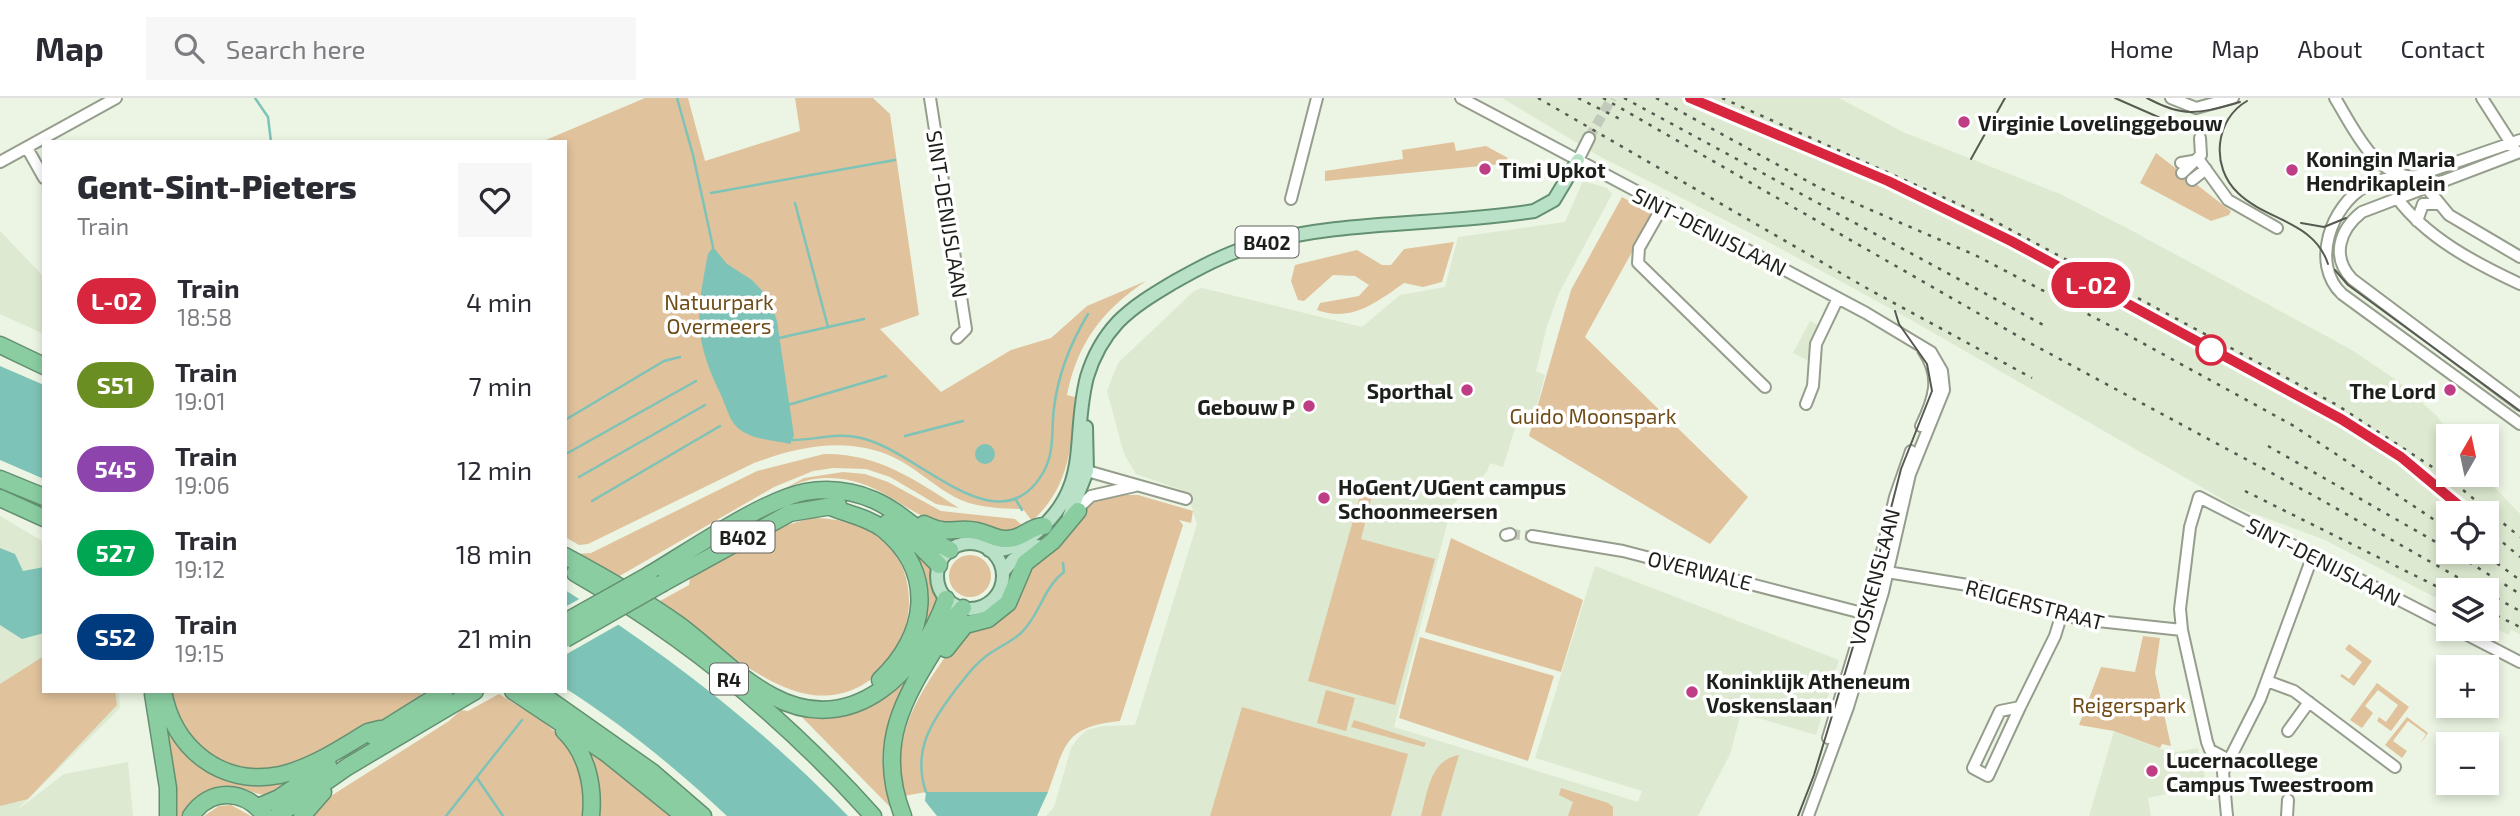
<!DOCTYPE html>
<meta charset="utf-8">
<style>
body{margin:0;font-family:"Exo 2",sans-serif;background:#f7f7f7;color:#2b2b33;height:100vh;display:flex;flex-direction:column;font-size:26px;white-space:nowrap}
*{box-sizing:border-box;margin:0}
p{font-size:23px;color:#7c7c81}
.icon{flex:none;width:38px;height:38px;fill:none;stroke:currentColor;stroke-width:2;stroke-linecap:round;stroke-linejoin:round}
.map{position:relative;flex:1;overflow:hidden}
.sheet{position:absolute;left:42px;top:42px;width:525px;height:553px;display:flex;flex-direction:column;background:#fff;border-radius:0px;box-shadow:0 4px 10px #0003}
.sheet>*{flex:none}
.badge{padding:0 14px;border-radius:23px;font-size:24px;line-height:46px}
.needle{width:46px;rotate:9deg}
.controls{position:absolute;left:2436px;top:326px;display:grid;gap:14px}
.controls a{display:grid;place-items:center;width:63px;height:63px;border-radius:0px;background:#fff;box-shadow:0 4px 10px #0003;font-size:35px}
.map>.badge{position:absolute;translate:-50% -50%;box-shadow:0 0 0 4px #fff}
.round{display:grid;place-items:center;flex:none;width:74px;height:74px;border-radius:0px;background:#f7f7f7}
.summary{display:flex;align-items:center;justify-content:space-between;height:119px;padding:0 35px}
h1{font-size:33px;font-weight:800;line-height:52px}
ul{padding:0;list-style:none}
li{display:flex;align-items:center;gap:21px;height:84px;padding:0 35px}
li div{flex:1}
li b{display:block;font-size:26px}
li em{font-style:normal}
li .badge{min-width:77px;font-weight:700;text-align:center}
header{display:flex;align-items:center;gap:42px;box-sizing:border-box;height:98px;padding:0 35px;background:#fff;border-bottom:2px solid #e1e1e2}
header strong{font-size:33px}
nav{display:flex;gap:38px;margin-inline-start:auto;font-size:24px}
.search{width:490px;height:63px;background:#f7f7f7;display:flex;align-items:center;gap:18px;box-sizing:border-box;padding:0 24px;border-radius:0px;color:#7c7c81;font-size:26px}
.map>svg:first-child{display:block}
.built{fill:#dde9d0;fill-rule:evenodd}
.green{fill:#e0c29c}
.water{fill:#7ec3b7}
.pier{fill:#ecf5e3}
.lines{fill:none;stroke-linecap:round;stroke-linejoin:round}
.stream{stroke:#7ec3b7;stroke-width:2.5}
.minor-tunnel{stroke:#c3cabb;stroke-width:10;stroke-dasharray:10 5;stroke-linecap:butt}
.minor-casing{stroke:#959d8c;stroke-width:14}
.major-casing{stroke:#649072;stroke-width:16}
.highway-casing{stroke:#649072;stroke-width:19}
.minor{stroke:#fff;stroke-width:10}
.major{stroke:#b9e1c7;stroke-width:12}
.highway{stroke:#8acda1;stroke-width:16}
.tram{stroke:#565a51;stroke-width:2}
.rail{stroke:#565a51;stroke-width:2.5;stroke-dasharray:3.5 7;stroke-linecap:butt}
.highway-bridge-casing{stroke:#649072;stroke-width:19;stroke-linecap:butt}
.highway-bridge{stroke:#8acda1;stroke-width:16}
.line-casing{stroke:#fff;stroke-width:16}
.line{stroke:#d7263d;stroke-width:10}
.poi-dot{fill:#bf3d85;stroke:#fff;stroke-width:2.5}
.stop-dot{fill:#fff;stroke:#d7263d;stroke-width:3.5}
.labels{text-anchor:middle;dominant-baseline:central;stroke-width:7;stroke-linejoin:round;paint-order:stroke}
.shield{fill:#fff;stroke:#61635f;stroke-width:2}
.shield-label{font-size:19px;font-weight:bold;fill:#1d201a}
.poi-label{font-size:21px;font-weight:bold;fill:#1d201a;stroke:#fff;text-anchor:start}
.street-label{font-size:21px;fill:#1d201a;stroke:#fff}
.park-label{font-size:21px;fill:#6f4c18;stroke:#fff}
</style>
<header>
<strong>Map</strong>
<div class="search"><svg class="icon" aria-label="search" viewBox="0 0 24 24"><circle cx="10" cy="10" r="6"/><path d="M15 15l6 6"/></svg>Search here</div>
<nav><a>Home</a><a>Map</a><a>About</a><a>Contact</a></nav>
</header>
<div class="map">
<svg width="2520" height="718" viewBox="0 0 2520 718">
<rect width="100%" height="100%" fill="#ecf5e3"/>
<path class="built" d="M1502 0H1839L1903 34 2060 96 2125 129 2352 252 2399 284 2437 318 2451 338H2448V376H2482L2520 416V536L2511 532 2509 537 2487 526V492H2448V506L2325 442 2236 409 1906 219 1774 147 1599 58ZM2448 415H2487V453H2448Z
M1583 83 1607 90 1612 96 1559 195 1547 228 1536 273 1545 277 1533 323 1518 320 1503 369 1490 365 1487 374 1452 407 1394 629 1638 704 1642 693 1535 660 1595 468 1839 562 1816 637 1741 615 1730 656 1698 718H1046L1054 709 1071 650 1078 640 1087 632 1103 628 1135 627 1197 426 1187 394 1136 376 1124 356 1107 293 1118 265 1194 193 1202 190 1362 229 1400 197 1445 189 1458 139 1565 124Z
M0 133 44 179V236L0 216Z
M1810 223 1822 229 1809 263 1793 255Z
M0 418 44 444V593H119L120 610 16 713 64 676 128 664 133 718H0Z
M2114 633 2172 655 2198 650 2207 687 2148 700 2151 718H2089Z"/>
<path class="green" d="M645 0H688L705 63 800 33 795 0H873L890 16 919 217 880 231 941 294 1011 252 1051 240 1087 208 1146 183C1102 212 1077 246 1067 297L1075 299C1072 347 1070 389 1032 423L1023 411C1006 411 986 410 969 405 943 397 920 372 895 360 849 338 800 348 754 365L588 446 579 447 565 439V44H541Z
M1454 44 1456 53 1486 48 1508 60 1502 66 1325 83V73L1403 61 1402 52Z
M2156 55 2223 107 2231 113 2229 117 2211 123 2140 85Z
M1622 99 1653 116 1585 239 1748 399 1710 446 1529 338 1571 192Z
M1454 144 1442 184 1423 189 1404 185C1377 204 1351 225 1317 212L1320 205 1359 198 1369 187 1355 178 1333 177 1304 203 1298 202 1291 183 1295 167 1357 152 1382 167H1391L1404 151Z
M824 356C878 355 915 382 959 410L936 406 890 379 866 371 833 370 813 373 774 389 616 480 576 456 591 455 757 373Z
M843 374 865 376 888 384 941 413 1015 421 1024 429C1003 439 946 430 924 419 889 401 870 380 826 380 792 380 756 407 727 422L804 380Z
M1363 387 1374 390 1361 441 1435 461 1395 607 1308 583Z
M1125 397H1138L1193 413 1191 425 1179 422 1183 427 1120 623C1064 629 1066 645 1048 694H926L904 698C889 632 923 592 958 540L967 531 990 525 1020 480 1094 402Z
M813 420C968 422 915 627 798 594 751 580 700 533 660 503L689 487 690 481C728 457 768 429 813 420Z
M896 438 934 468 933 486 941 502 937 514 893 578 883 585 922 519Z
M1451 440 1583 502 1561 574 1425 534Z
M949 478a21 21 0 1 1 42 0a21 21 0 1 1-42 0Z
M2143 538 2160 540 2155 575 2171 648 2162 646 2160 650 2114 633 2079 627 2101 569 2135 574Z
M1420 539 1554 578 1528 663 1399 620Z
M2349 546 2372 563 2354 588 2340 578 2342 576 2349 581 2362 564 2345 551Z
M44 558V593H115L117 607 28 701 0 708V586Z
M919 561C892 622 870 638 891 710L794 611 834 615Z
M2377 585 2409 609 2391 633 2377 623 2379 619 2386 624 2398 607 2378 592 2365 608 2373 615 2362 630 2350 622Z
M1326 592 1355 600 1346 633 1317 625Z
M171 593H424L417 601C362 631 269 702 209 656 188 640 176 619 171 593Z
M499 596C556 631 585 644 585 718H309L323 703 449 623 461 612 468 613Z
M1242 609 1408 656 1391 718H1210Z
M2407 619 2428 635 2421 645 2426 636 2408 623 2393 643 2407 653 2402 660 2385 647Z
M165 621 196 663 293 679 267 697C255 697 246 690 234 689 211 686 195 700 183 718H173Z
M1354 622 1426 645 1424 649 1351 629Z
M575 640 675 718H596Z
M1459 657 1441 718H1421C1428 693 1430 662 1459 657Z
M1561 690 1608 705 1613 709V718H1568L1573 704 1559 697Z
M231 707 251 718H204L219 708Z"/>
<path class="water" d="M713 149 727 166 752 182 769 200 777 223 794 338 790 346C773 342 748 342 735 327 729 320 725 306 721 297 693 239 696 217 708 156Z
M0 268 44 287V381L0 362Z
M975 356a10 10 0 1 1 20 0a10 10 0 1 1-20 0Z
M0 450 15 456 23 473 44 469V535L22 541 0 527Z
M565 492C670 558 761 629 848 718H727C677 671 623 627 565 590Z
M926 694H1048L1037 718H937L925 703Z"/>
<path class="pier" d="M583 499 623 524 565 557V509Z"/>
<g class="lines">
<path class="stream" d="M255 0 268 19 271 44
M677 0 693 57 713 149
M711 95 895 62
M795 105 828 229
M779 240 864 221
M788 307 886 278
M565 322 664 263 680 259
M905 338 963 323
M793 342C816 342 837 334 861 340 918 352 1000 453 1044 373 1055 353 1051 332 1054 310 1058 276 1070 246 1088 216
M566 356 696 283
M579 379 705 307
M1016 402 1022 412
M592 403 720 328
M477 680 503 718
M926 694C912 653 931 624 956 591 965 580 973 568 985 559 996 550 1010 545 1021 535 1040 517 1043 490 1064 474L1063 465
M446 718 522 622"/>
<path class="minor-tunnel" d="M1589 40 1612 0
M1510 436 1532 438"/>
<g class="minor-casing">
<path id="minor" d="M930 0 966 231 957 240
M1461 0 1866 215 1931 254 1942 273 1944 292 1910 376 1883 494 1848 609 1808 718
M2171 0 2196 10 2233 0
M2335 0C2353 29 2376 82 2416 78L2520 42
M2482 0 2514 50
M27 50 44 80
M2520 54 2362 114C2339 132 2331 159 2352 181L2520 307
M1578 62 1589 40
M0 64 116 0
M2181 65 2199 62 2228 102 2277 130
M2182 75 2201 57 2200 40
M2409 79C2394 80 2379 80 2366 88 2331 107 2310 166 2342 196L2520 326
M2192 82 2206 71
M2426 89 2449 117 2520 159
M2397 100C2427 140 2475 165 2520 186
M1291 101 1317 0
M1664 106 1639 150 1638 165 1765 289
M2417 123 2423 106H2437
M1806 306 1813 288 1816 246 1838 200
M1921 328C1934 301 1942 279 1923 252
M1080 371 1186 401
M1072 416 1091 398 1135 388
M1506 437 1510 436
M1532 438 1623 453 1866 516
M1887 474 1980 489 2079 521 2182 532
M2454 530 2520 564
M2267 583 2294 593 2395 669
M2020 609 1988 678 1973 670 2000 613 2020 609 2055 538 2062 515
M2288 633 2309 604
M1828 640 1872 496 1895 399 1911 353
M2227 661 2210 652 2207 644 2182 532 2180 511 2190 429 2199 399 2448 527
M2227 718 2223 674 2260 601 2313 457
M2287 718 2288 702"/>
</g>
<g class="major-casing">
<path id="major" d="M1069 419 1087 373 1086 329
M937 478a33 33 0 1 1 66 0a33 33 0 1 1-66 0Z
M989 452C1008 454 1023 446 1037 434 1092 387 1071 341 1087 279 1093 259 1104 239 1118 224 1135 207 1154 196 1174 184 1199 170 1223 157 1251 148 1338 121 1443 128 1534 113L1554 102 1578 62
M1003 474 1013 462 1038 448"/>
</g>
<g class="highway-casing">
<path id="highway" d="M0 247 44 268
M0 381 44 399
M0 400 44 420
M828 408C847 416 867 419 883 431 937 475 927 538 880 582
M887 425 920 448 939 467
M924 426C950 439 954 428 977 433 990 436 1000 444 1014 440 1026 437 1032 428 1044 428
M565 458C604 479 643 501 679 527 710 550 738 580 772 598 853 642 921 572 946 501
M575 475C687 539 787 622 873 718
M649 477C688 454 763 402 805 394 828 390 853 393 874 402 902 414 923 439 950 452
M663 485 790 415 838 407
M946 551 965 527 988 521 1008 505 1025 465 1053 443 1078 413
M163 593C173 650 221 689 280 677 312 670 341 650 368 634L380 631
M513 593 606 655 684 718
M537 593 652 674 703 718
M153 596 168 690V718
M564 633C587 655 594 688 591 718
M373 638 445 593
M258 709 279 700 328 667
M191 718C210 689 245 691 265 718
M277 718 347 669 475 593
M302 718 323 694
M903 718C871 637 913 588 953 521L963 510"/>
</g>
<use href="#minor" class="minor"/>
<use href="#major" class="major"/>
<use href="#highway" class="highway"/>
<path class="tram" d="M2115 0 2165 22 2191 23
M2147 0C2186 21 2200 15 2240 4
M2247 3C2215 21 2210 69 2238 95 2267 123 2314 123 2328 166
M1971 61 2005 0
M2301 125 2324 129 2346 120
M2335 172 2348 187 2520 313
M1798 718 1814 677 1869 496 1901 371 1932 293 1927 266 1899 226 1895 213"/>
<path class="rail" d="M1538 0 1870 192 2032 280
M1578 0 1622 22
M1603 0 2030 245 2318 400 2480 492
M1624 0 2047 229
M1656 0 1820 90 1975 157 2126 236 2294 328 2448 431
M1690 0 1799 46
M1722 0 1985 118 2337 307 2446 378 2520 439
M2034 156 2305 302
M2268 348 2448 451
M2392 353 2468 415
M2245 393 2448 494
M2487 431 2520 459
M2451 453 2520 496
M2480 453 2520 482
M2487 495 2520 513
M2487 513 2520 529"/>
<g class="highway-bridge-casing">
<path id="highway-bridge" d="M565 524 649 477
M565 541 663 485"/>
</g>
<use href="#highway-bridge" class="highway-bridge"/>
</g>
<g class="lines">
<g class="line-casing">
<path id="line" d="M1690 0 1888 83 2011 143 2341 321 2401 359 2468 415"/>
</g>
<use href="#line" class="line"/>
</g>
<g class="poi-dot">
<circle cx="1964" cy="24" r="7"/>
<circle cx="1485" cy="71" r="7"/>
<circle cx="2292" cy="72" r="7"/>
<circle cx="1467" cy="292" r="7"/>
<circle cx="2450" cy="292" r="7"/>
<circle cx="1309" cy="308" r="7"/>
<circle cx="1324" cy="400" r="7"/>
<circle cx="1692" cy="594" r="7"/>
<circle cx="2152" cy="673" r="7"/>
</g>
<circle class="stop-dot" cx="2211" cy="252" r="14"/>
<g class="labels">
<g class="shield">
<rect x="1235.5" y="128.5" width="63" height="31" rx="5"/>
<rect x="711.5" y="423.5" width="63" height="31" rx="5"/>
<rect x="710" y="565.5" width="38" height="31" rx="5"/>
</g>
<g class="shield-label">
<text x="1267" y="144">B402</text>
<text x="743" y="439">B402</text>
<text x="729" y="581">R4</text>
</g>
<g class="poi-label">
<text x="1978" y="24">Virginie Lovelinggebouw</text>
<text x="2306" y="60">Koningin Maria<tspan x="2306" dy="24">Hendrikaplein</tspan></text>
<text x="1499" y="71">Timi Upkot</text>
<text x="1453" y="292" text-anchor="end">Sporthal</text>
<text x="2436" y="292" text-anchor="end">The Lord</text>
<text x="1295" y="308" text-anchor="end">Gebouw P</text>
<text x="1338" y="388">HoGent/UGent campus<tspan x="1338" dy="24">Schoonmeersen</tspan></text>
<text x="1706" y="582">Koninklijk Atheneum<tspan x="1706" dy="24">Voskenslaan</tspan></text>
<text x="2166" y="661">Lucernacollege<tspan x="2166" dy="24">Campus Tweestroom</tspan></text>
</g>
<g class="street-label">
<text transform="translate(948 116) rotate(81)">SINT-DENIJSLAAN</text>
<text transform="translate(1710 133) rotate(27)">SINT-DENIJSLAAN</text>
<text transform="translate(2324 463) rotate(27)">SINT-DENIJSLAAN</text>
<text transform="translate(1700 472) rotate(14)">OVERWALE</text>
<text transform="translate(1874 479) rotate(-75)">VOSKENSLAAN</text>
<text transform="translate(2035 506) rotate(15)">REIGERSTRAAT</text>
</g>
<g class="park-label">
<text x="719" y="203">Natuurpark<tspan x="719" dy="24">Overmeers</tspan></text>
<text x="1593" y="317">Guido Moonspark</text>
<text x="2129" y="606">Reigerspark</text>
</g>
</g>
</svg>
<div class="controls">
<a><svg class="needle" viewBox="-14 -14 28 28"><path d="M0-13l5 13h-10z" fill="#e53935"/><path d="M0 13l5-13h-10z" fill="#7c7c81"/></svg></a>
<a><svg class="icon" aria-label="locate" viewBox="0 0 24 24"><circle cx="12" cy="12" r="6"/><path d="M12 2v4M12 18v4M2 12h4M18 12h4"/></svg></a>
<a><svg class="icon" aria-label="layers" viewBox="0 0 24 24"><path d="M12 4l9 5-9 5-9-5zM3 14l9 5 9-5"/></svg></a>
<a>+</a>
<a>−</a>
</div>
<b class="badge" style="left:2091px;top:187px;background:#d7263d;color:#fff">L-02</b>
<section class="sheet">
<div class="summary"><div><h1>Gent-Sint-Pieters</h1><p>Train</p></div><a class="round"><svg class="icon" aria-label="heart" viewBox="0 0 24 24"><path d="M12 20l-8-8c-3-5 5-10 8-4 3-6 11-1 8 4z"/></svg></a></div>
<ul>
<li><span class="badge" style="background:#d7263d;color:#fff">L-02</span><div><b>Train</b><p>18:58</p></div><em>4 min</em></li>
<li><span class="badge" style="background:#6b8e23;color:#fff">S51</span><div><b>Train</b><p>19:01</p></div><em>7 min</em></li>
<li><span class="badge" style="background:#8e44ad;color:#fff">545</span><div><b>Train</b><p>19:06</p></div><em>12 min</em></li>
<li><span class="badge" style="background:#00a651;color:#fff">527</span><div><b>Train</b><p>19:12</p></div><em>18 min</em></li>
<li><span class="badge" style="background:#003b80;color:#fff">S52</span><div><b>Train</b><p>19:15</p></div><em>21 min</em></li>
</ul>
</section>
</div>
